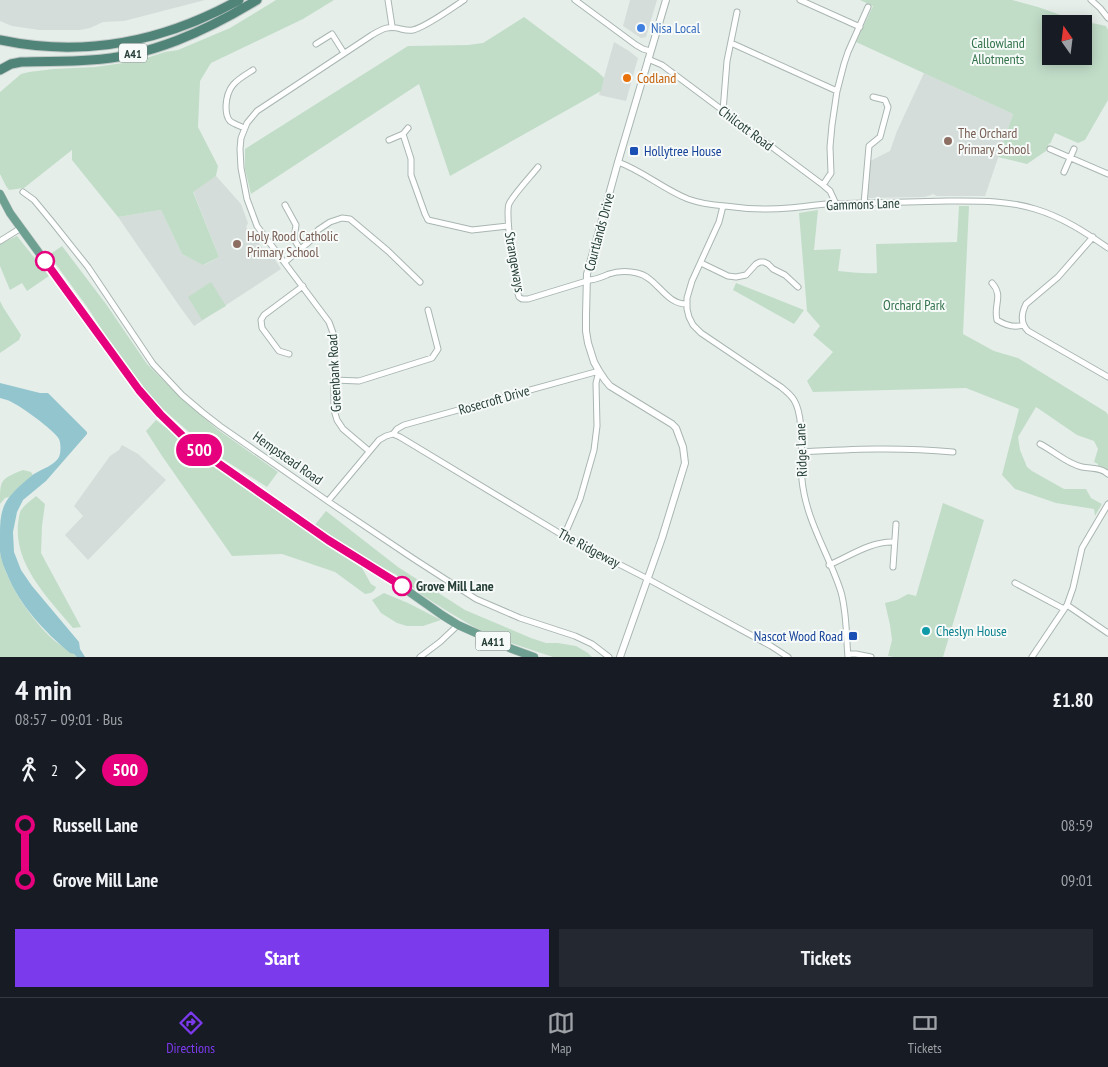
<!DOCTYPE html>
<meta charset="utf-8">
<style>
body{margin:0;font-family:"PT Sans Narrow",sans-serif;background:#242831;color:#f1f3f6;height:100vh;display:flex;flex-direction:column;font-size:19px;white-space:nowrap}
*{box-sizing:border-box;margin:0}
p{font-size:16px;color:#9ea1a6}
.icon{flex:none;width:28px;height:28px;fill:none;stroke:currentColor;stroke-width:2;stroke-linecap:round;stroke-linejoin:round}
.map{position:relative;height:657px;overflow:hidden}
.side{display:flex;flex-direction:column;background:#171b24;flex:1}
.side>*{flex:none}
.badge{padding:0 10px;border-radius:16px;font-size:18px;line-height:32px}
.needle{width:32px;rotate:346deg}
.tools{position:absolute;left:1042px;top:15px;display:grid;gap:10px}
.tools a{display:grid;place-items:center;width:50px;height:50px;border-radius:0px;background:#171b24;box-shadow:0 2px 12px #0003;font-size:25px}
.map>.badge{position:absolute;translate:-50% -50%;box-shadow:0 0 0 2px #fff}
.legs{display:flex;align-items:center;gap:8px;height:55px;padding:0 15px;font-size:16px}
.legs p{margin-inline-start:auto}
.summary{display:flex;align-items:center;justify-content:space-between;height:85px;padding:0 15px}
h1{font-size:28px;font-weight:600;line-height:38px}
.button{display:flex;gap:10px;margin-top:auto;padding:10px 15px}
.button a{flex:1;height:58px;border-radius:0px;background:#7c3aed;color:#fff;font-size:20px;font-weight:600;line-height:58px;text-align:center}
.button a+a{background:#242831;color:#f1f3f6}
ul{padding:0 15px;list-style:none}
li{display:flex;align-items:center;gap:18px;height:55px;font-size:19px}
li i{display:grid;place-items:center;width:8px;height:100%;margin:0 6px;background:currentColor}
li i::after{content:'';width:12px;height:12px;margin:-6px;border:4px solid;border-radius:50%;background:#171b24}
li p{margin-inline-start:auto}
li:first-child i{background:linear-gradient(#0000 50%,currentColor 0)}
li:last-child i{background:linear-gradient(currentColor 50%,#0000 0)}
.tabs{display:flex;justify-content:space-around;align-items:center;height:70px;border-top:1px solid #363941;background:#171b24;font-size:14px;color:#9ea1a6}
.tabs a{display:grid;justify-items:center;gap:2px}
.tabs .current{color:#7c3aed}
.map>svg:first-child{display:block}
.built{fill:#d4ddd9}
.green{fill:#c1ddc8;fill-rule:evenodd}
.water{fill:#93c5ce}
.lines{fill:none;stroke-linecap:round;stroke-linejoin:round}
.minor-casing{stroke:#a9b6b1;stroke-width:7}
.tertiary-casing{stroke:#a9b6b1;stroke-width:8}
.primary-casing{stroke:#c2c9c7;stroke-width:9}
.trunk-casing{stroke:#c2c9c7;stroke-width:11}
.minor{stroke:#fff;stroke-width:5}
.tertiary{stroke:#fff;stroke-width:6}
.primary{stroke:#6ea092;stroke-width:8}
.trunk{stroke:#518478;stroke-width:9}
.line-1-casing{stroke:#fff;stroke-width:11}
.line-1{stroke:#e6007e;stroke-width:8}
.shop-dot{fill:#3f7fe0;stroke:#f6faf8;stroke-width:2}
.food-dot{fill:#e8710a;stroke:#f6faf8;stroke-width:2}
.education-dot{fill:#8d6e63;stroke:#f6faf8;stroke-width:2}
.transit-dot{fill:#1a4fb4;stroke:#f6faf8;stroke-width:2}
.stop-1-dot{fill:#fff;stroke:#e6007e;stroke-width:2.5}
.culture-dot{fill:#0f9aa8;stroke:#f6faf8;stroke-width:2}
.labels{text-anchor:middle;dominant-baseline:central;stroke-width:4;stroke-linejoin:round;paint-order:stroke}
.shield{fill:#f6faf8;stroke:#647772;stroke-width:1}
.shield-label{font-size:12px;font-weight:bold;fill:#263f38}
.shop-label{font-size:14px;fill:#366cbe;stroke:#f6faf8;text-anchor:start}
.park-label{font-size:14px;fill:#33734b;stroke:#f6faf8}
.food-label{font-size:14px;fill:#c56008;stroke:#f6faf8;text-anchor:start}
.street-label{font-size:14px;fill:#263f38;stroke:#f6faf8}
.education-label{font-size:14px;fill:#785e54;stroke:#f6faf8;text-anchor:start}
.transit-label{font-size:14px;fill:#164399;stroke:#f6faf8;text-anchor:start}
.stop-label{font-size:14px;font-weight:bold;fill:#263f38;stroke:#f6faf8;text-anchor:start}
.culture-label{font-size:14px;fill:#0d838f;stroke:#f6faf8;text-anchor:start}
</style>
<div class="map">
<svg width="1108" height="657" viewBox="0 0 1108 657">
<rect width="100%" height="100%" fill="#e6eeea"/>
<path class="built" d="M0 0H205L124 21 103 22 90 28 80 30H39L12 26 0 21Z
M630 0H657L646 37 641 38 623 26Z
M614 42 629 51 638 58 626 101 599 95Z
M924 73 1013 114 985 196H937L933 194 925 197 867 198 870 161 890 151 897 131Z
M216 176 241 204 248 223 246 227 268 255 274 258 281 269 194 326 178 304 118 217 161 210 182 254 204 265 219 257 193 191Z
M122 445 138 454 166 480 88 560 65 535 83 516 74 506 110 456 119 450Z"/>
<path class="green" d="M276 0H334L303 19 211 63 200 81 198 127 218 166 216 176 193 192 219 257 203 265 182 254 161 210 118 217 72 160V150L24 188 9 190 6 186 0 174V92L21 74 29 72 53 69 95 67 137 61 165 52 178 50 230 28Z
M860 0H1012L1038 7 1069 18 1106 26 1108 30V100L1085 140 1078 143 1055 133 1050 144 1049 143 1046 151 1027 164 998 157 1013 114 856 42 873 6ZM1051 24H1084V56H1051Z
M524 17 599 73 604 78 601 91 450 176 419 84 251 194 245 169V149L408 46 468 45 483 43Z
M959 206H969L963 334 994 351 1018 358 1106 412 1108 415V471L1098 466V464L1094 462 1098 449 1094 441 1077 435 1036 407 1018 437 1020 450 1027 467 1032 471 1064 489H1086L1091 498 1102 504 1095 516 1094 509 1056 503 1015 489 1002 475 1019 409 966 388 813 392 807 381 833 352 813 335 820 326 807 311 799 213 818 210 814 250 841 249 838 271C851 272 864 274 877 273L876 244 957 242Z
M17 236 49 276 27 291 22 283 10 290 0 266V244Z
M62 246 106 304 147 364 178 395 217 429 278 472 267 487 218 456 189 432 159 406 140 384 114 349 88 308 49 255Z
M211 282 226 306 202 320 188 297Z
M736 283 804 310 794 324 733 290Z
M0 301 3 307 21 335 19 340 0 353Z
M156 420 173 433 261 498 330 548 362 568 371 584 376 587C374 593 370 593 365 594L335 572 282 554 232 556 162 456 146 431Z
M23 470 31 472 34 477 16 495 5 498 0 504C0 480 0 479 23 470Z
M36 496 45 504 42 526 41 553 81 627 73 628C49 599 14 565 18 524 19 519 19 512 22 509 25 504 32 500 36 496Z
M943 503 984 520 943 657H894L888 656 892 640 890 625 885 603 897 600 908 594 916 596Z
M326 511 398 567 465 610 531 638 546 643H558L576 646 588 653 592 657H553L496 638 474 627 447 611 422 595 395 574 359 555 314 526Z
M0 552C6 583 31 620 55 641 62 647 71 650 77 657H0Z
M384 593 408 603 441 620 423 626H407L397 623 381 613 372 600Z"/>
<path class="water" d="M0 383 40 393H48L87 432V434L46 481 23 500 17 512 13 532 14 552 21 570 32 586 79 642 80 649 85 657H77L74 654 70 653C44 631 20 606 7 574 4 567 1 560 0 552 0 546 0 539 0 533 0 519 1 505 12 494 18 487 26 480 34 474 42 469 55 465 59 457 61 452 61 444 59 439 54 430 17 403 7 400 5 399 2 399 0 398Z"/>
<g class="lines">
<g class="minor-casing">
<path id="minor" d="M388 0 392 26
M575 0 636 45 643 49 650 51
M800 0 860 27
M1091 0 1100 8 1108 18
M731 43 837 91
M316 44 332 34 344 53
M648 59 662 65 823 185 830 191 836 204
M723 111 727 61 737 12
M244 128C240 126 234 124 230 121 226 117 226 111 226 106 227 85 237 80 253 70
M403 134 411 159V175L425 214 428 220 472 230 508 226
M389 140 403 134 408 128
M1050 149 1108 174
M618 162C643 171 663 189 688 199 699 203 713 205 725 206 746 209 768 210 789 208 802 207 814 205 827 204 867 203 908 202 948 201 978 201 1006 200 1035 209 1062 217 1085 232 1108 248
M538 167C531 176 513 195 509 204 505 214 515 285 519 297L522 299H528L590 280C598 279 602 277 609 274 618 271 628 271 637 273 657 277 665 304 686 304
M1064 172 1074 149
M823 185 831 173 830 147 832 125 837 91 844 64 848 52 868 7
M23 192 34 200 53 223 88 267 153 364 182 395 202 412 220 426 329 502 414 559 476 599 520 618 575 636 592 644 609 657
M864 204 869 146 880 137 888 107 885 100 873 97
M285 205 296 225 294 239 300 249
M723 206 719 222 692 281 687 298V309L689 317 693 325 701 333 781 387C786 391 791 395 794 400 805 418 800 458 802 480 806 521 829 554 841 592 847 614 846 635 848 657
M1093 237 1058 277 1026 304C1021 314 1020 323 1028 331L1108 377
M0 241 21 228
M285 262 310 241 318 230 330 222 342 218 350 219 388 251 420 282
M701 263 728 276 736 277 746 275 756 264 760 262H764L768 264 773 269 785 275 798 287
M992 283C1004 296 993 305 997 320 1005 325 1014 328 1023 325
M289 354 279 351 262 328 261 320 264 315 303 286
M334 380 359 381 432 358 438 349 428 310
M393 434 400 437 564 536 648 579 771 646 788 657
M393 434 397 429 404 425 599 371 596 383 597 426 594 450 580 499 564 536
M1040 444C1054 451 1067 464 1082 467 1091 469 1100 467 1108 474
M369 451 343 429 337 420 334 410V339L333 333 329 322 257 226 247 199 241 168 240 149 241 138 247 123 257 111 372 35C382 29 389 25 401 29 405 30 409 31 413 30 426 27 452 8 464 0
M801 452C853 449 900 447 953 452
M328 501 379 440 386 436 393 434
M829 565C850 556 871 541 894 542
M893 567 896 524
M1015 583 1064 609
M1067 605 1108 633
M848 654H856L871 657
M420 657 440 642 458 625
M1032 657 1067 605 1073 588 1082 548 1108 504"/>
</g>
<g class="tertiary-casing">
<path id="tertiary" d="M620 657 662 538 685 463 683 447 676 428 672 424 610 386 605 380 599 371 594 362 588 343 586 331V315L587 274 618 162 666 0"/>
</g>
<g class="primary-casing">
<path id="primary" d="M0 194 10 213 139 390 160 414 192 445 327 540 388 577 442 615 458 625 512 649 534 657"/>
</g>
<g class="trunk-casing">
<path id="trunk" d="M0 40C85 58 163 42 239 0
M0 70 11 64 21 62C44 61 67 62 90 60 150 57 206 31 257 0"/>
</g>
<use href="#minor" class="minor"/>
<use href="#tertiary" class="tertiary"/>
<use href="#primary" class="primary"/>
<use href="#trunk" class="trunk"/>
</g>
<g class="lines">
<g class="line-1-casing">
<path id="line-1" d="M45 261 139 390 160 414 192 445 328 540 402 586"/>
</g>
<use href="#line-1" class="line-1"/>
</g>
<circle class="shop-dot" cx="641" cy="28" r="5"/>
<circle class="food-dot" cx="627" cy="78" r="5"/>
<g class="education-dot">
<circle cx="948" cy="141" r="5"/>
<circle cx="237" cy="244" r="5"/>
</g>
<g class="transit-dot">
<rect x="629" y="146" width="10" height="10" rx="2.5"/>
<rect x="848" y="631" width="10" height="10" rx="2.5"/>
</g>
<g class="stop-1-dot">
<circle cx="45" cy="261" r="9"/>
<circle cx="402" cy="586" r="9"/>
</g>
<circle class="culture-dot" cx="926" cy="631" r="5"/>
<g class="labels">
<g class="shield">
<rect x="119" y="43.5" width="28" height="19" rx="4"/>
<rect x="475.5" y="631.5" width="35" height="19" rx="4"/>
</g>
<g class="shield-label">
<text x="133" y="53">A41</text>
<text x="493" y="641">A411</text>
</g>
<g class="shop-label">
<text x="651" y="28">Nisa Local</text>
</g>
<g class="park-label">
<text x="998" y="43">Callowland<tspan x="998" dy="16">Allotments</tspan></text>
<text x="914" y="305">Orchard Park</text>
</g>
<g class="food-label">
<text x="637" y="78">Codland</text>
</g>
<g class="street-label">
<text transform="translate(746 128) rotate(37)">Chilcott Road</text>
<text transform="translate(863 204) rotate(-2)">Gammons Lane</text>
<text transform="translate(599 232) rotate(-75)">Courtlands Drive</text>
<text transform="translate(515 262) rotate(80)">Strangeways</text>
<text transform="translate(334 373) rotate(-93)">Greenbank Road</text>
<text transform="translate(494 400) rotate(-16)">Rosecroft Drive</text>
<text transform="translate(801 450) rotate(-92)">Ridge Lane</text>
<text transform="translate(288 458) rotate(35)">Hempstead Road</text>
<text transform="translate(589 548) rotate(28)">The Ridgeway</text>
</g>
<g class="education-label">
<text x="958" y="133">The Orchard<tspan x="958" dy="16">Primary School</tspan></text>
<text x="247" y="236">Holy Rood Catholic<tspan x="247" dy="16">Primary School</tspan></text>
</g>
<g class="transit-label">
<text x="644" y="151">Hollytree House</text>
<text x="843" y="636" text-anchor="end">Nascot Wood Road</text>
</g>
<g class="stop-label">
<text x="416" y="586">Grove Mill Lane</text>
</g>
<g class="culture-label">
<text x="936" y="631">Cheslyn House</text>
</g>
</g>
</svg>
<div class="tools">
<a><svg class="needle" viewBox="-14 -14 28 28"><path d="M0-13l5 13h-10z" fill="#e53935"/><path d="M0 13l5-13h-10z" fill="#9ea1a6"/></svg></a>
</div>
<b class="badge" style="left:199px;top:450px;background:#e6007e;color:#fff">500</b>
</div>
<section class="side">
<div class="summary"><div><h1>4 min</h1><p>08:57 – 09:01 · Bus</p></div><b>£1.80</b></div>
<div class="legs"><svg class="icon" aria-label="walk" viewBox="0 0 24 24"><circle cx="13" cy="4" r="2"/><path d="M13 8l-2 6 4 7M11 14l-3 7M7 12l3-4h3l4 4"/></svg>2<svg class="icon" aria-label="forward" viewBox="0 0 24 24"><path d="M9 5l7 7-7 7"/></svg><b class="badge" style="background:#e6007e;color:#fff">500</b></div>
<ul>
<li><i style="color:#e6007e"></i><b>Russell Lane</b><p>08:59</p></li>
<li><i style="color:#e6007e"></i><b>Grove Mill Lane</b><p>09:01</p></li>
</ul>
<div class="button"><a>Start</a><a>Tickets</a></div>
</section>
<nav class="tabs">
<a class="current"><svg class="icon" aria-label="directions" viewBox="0 0 24 24"><path d="M12 3l9 9-9 9-9-9zM9 14v-3h6M13 9l2 2-2 2"/></svg>Directions</a>
<a><svg class="icon" aria-label="map" viewBox="0 0 24 24"><path d="M3 6l6-2 6 2 6-2v14l-6 2-6-2-6 2zM9 4v14M15 6v14"/></svg>Map</a>
<a><svg class="icon" aria-label="tickets" viewBox="0 0 24 24"><path d="M3 7h18v10H3zM15 7v10"/></svg>Tickets</a>
</nav>
